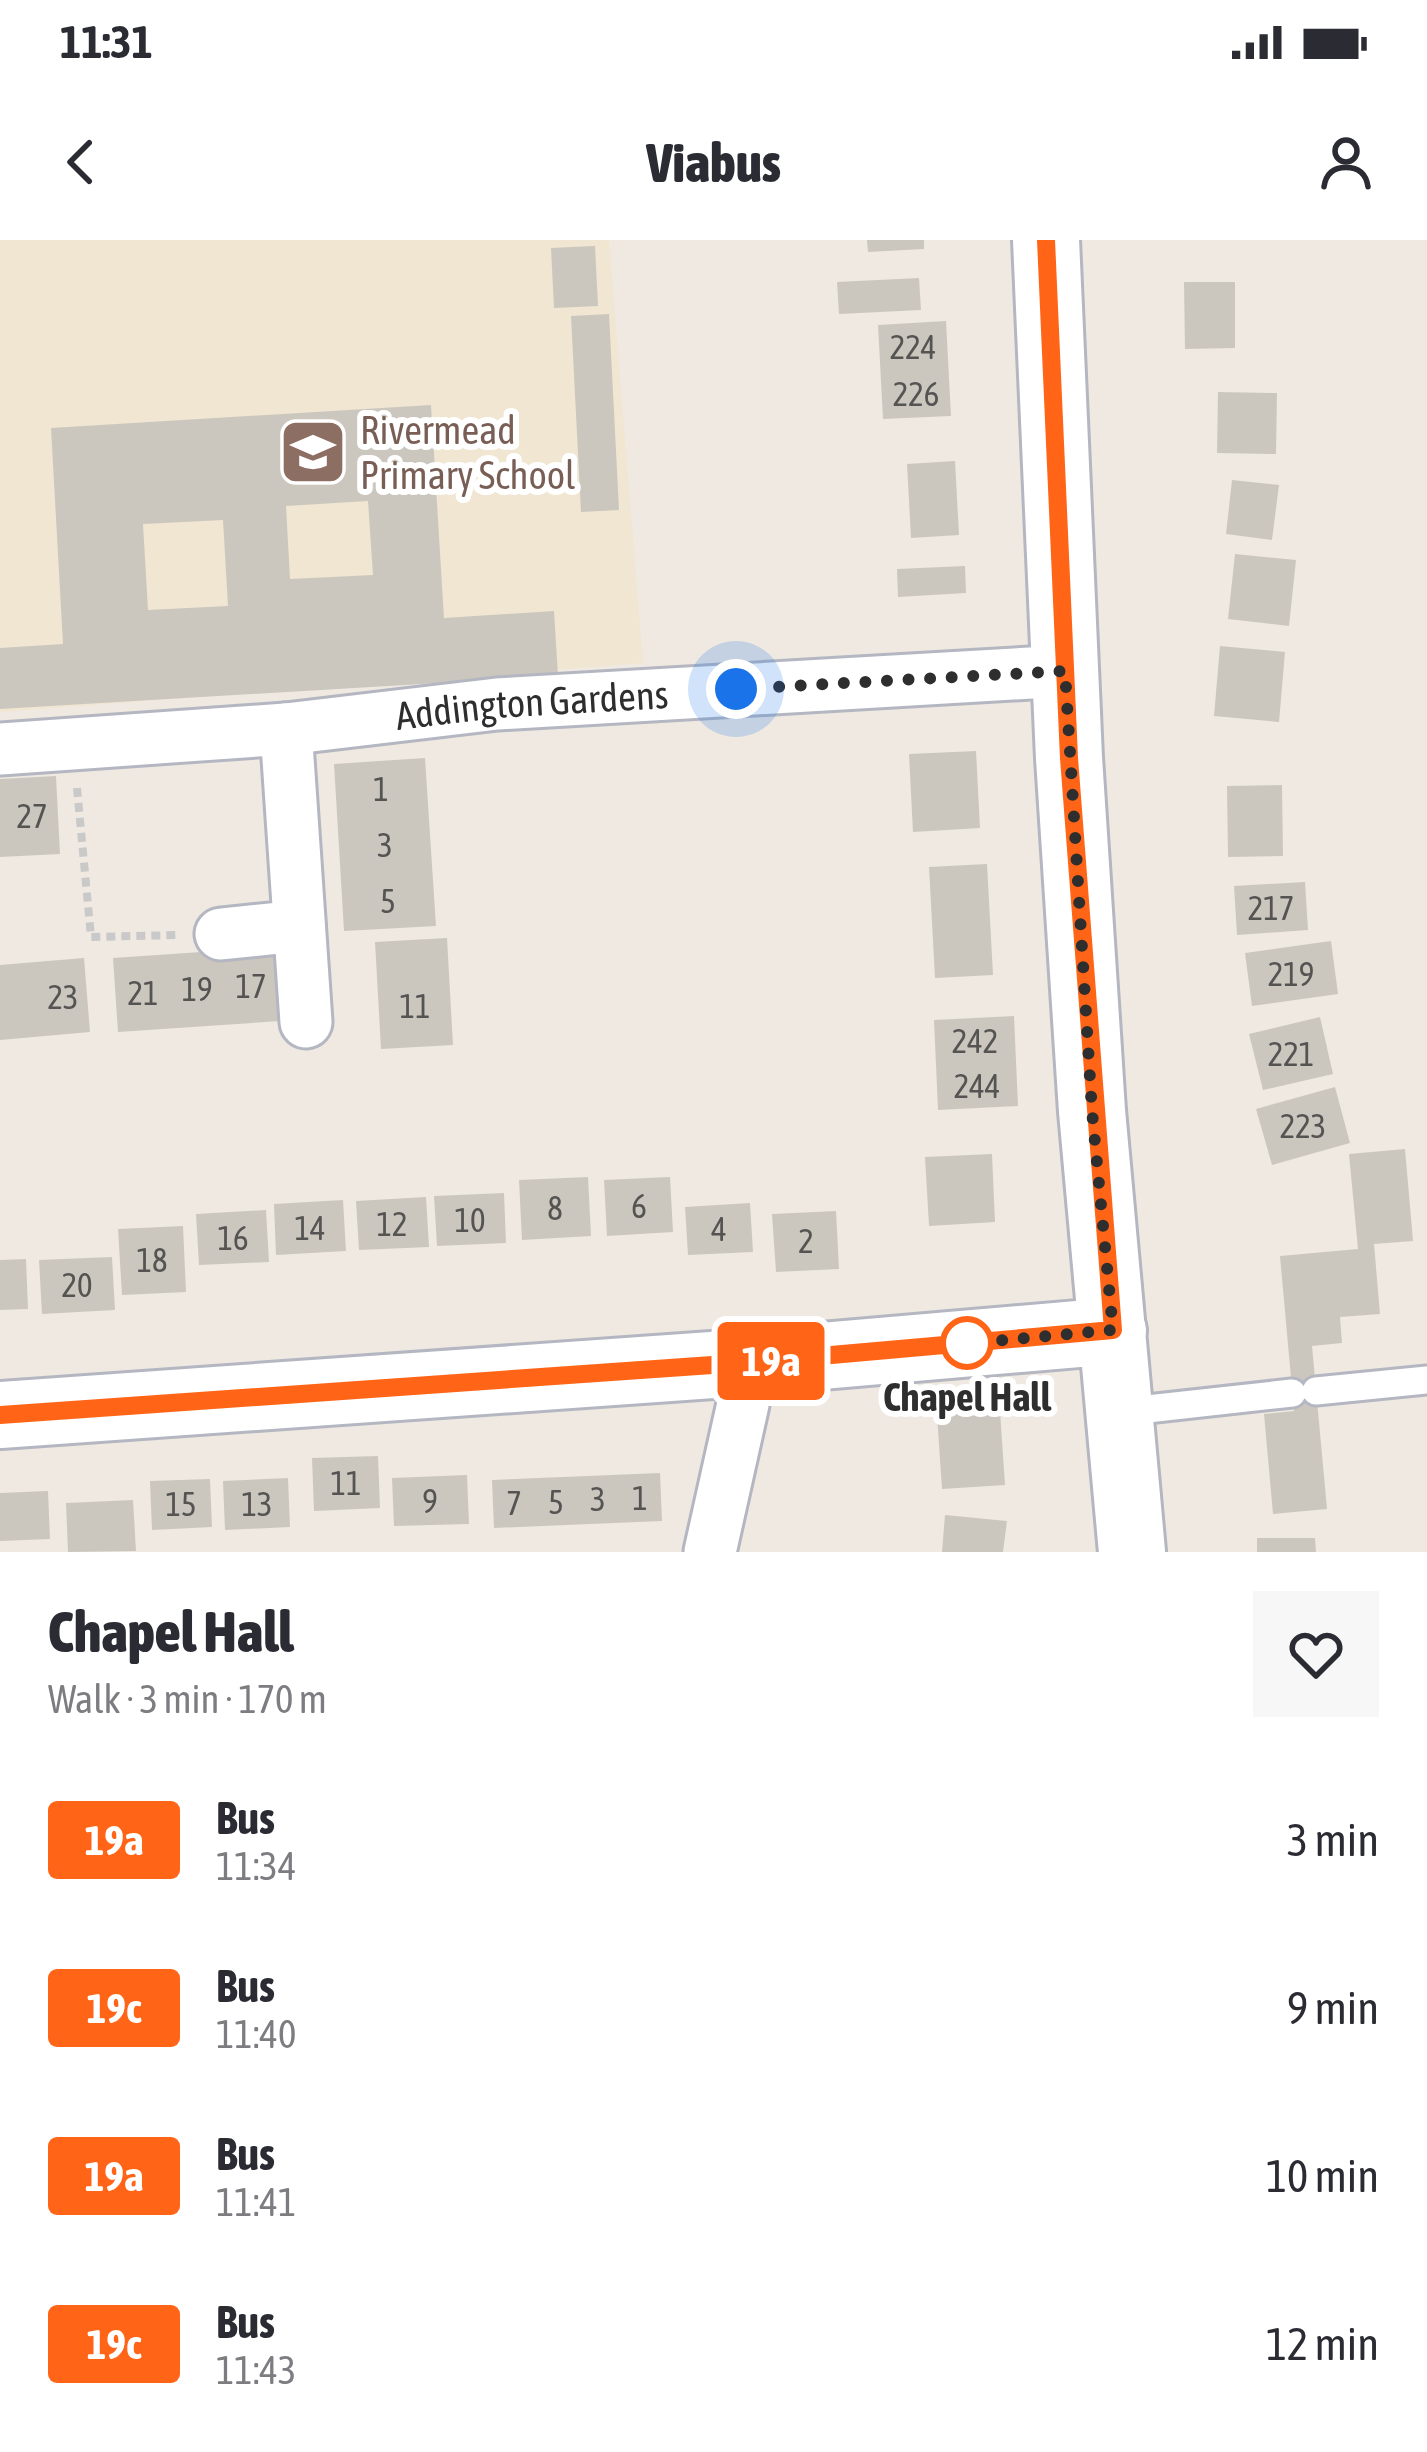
<!DOCTYPE html>
<meta charset="utf-8">
<style>
body{margin:0;font-family:"Asap Condensed",sans-serif;background:#f7f7f7;color:#2b2b33;height:100vh;display:flex;flex-direction:column;font-size:45px;white-space:nowrap}
*{box-sizing:border-box;margin:0}
p{font-size:39px;color:#7c7c81}
.icon{flex:none;width:66px;height:66px;fill:none;stroke:currentColor;stroke-width:2;stroke-linecap:round;stroke-linejoin:round}
.map{position:relative;height:1312px;overflow:hidden}
.sheet{display:flex;flex-direction:column;background:#fff;flex:1}
.sheet>*{flex:none}
.badge{padding:0 24px;border-radius:9px;font-size:42px;line-height:78px}
.you{position:absolute;width:60px;height:60px;margin:-30px;border:9px solid #fff;border-radius:50%;background:#1a73e8;box-shadow:0 0 0 18px #1a73e833}
.map>.badge{position:absolute;translate:-50% -50%;box-shadow:0 0 0 6px #fff}
.round{display:grid;place-items:center;flex:none;width:126px;height:126px;border-radius:0px;background:#f7f7f7}
.head{display:flex;align-items:center;justify-content:space-between;height:204px;padding:0 48px}
h1{font-size:57px;font-weight:800;line-height:90px}
ul{padding:0;list-style:none}
li{display:flex;align-items:center;gap:36px;height:168px;padding:0 48px}
li div{flex:1}
li b{display:block;font-size:45px}
li em{font-style:normal}
li .badge{min-width:132px;font-weight:700;text-align:center}
.status{display:flex;justify-content:space-between;align-items:center;height:84px;padding:0 60px;background:#fff;direction:ltr}
.status svg{height:33px;fill:currentColor}
header{display:flex;justify-content:space-between;align-items:center;height:156px;padding:0 48px;background:#fff;font-size:54px;font-weight:800}
.map>svg:first-child{display:block}
.education{fill:#f0e6d1}
.building{fill:#cbc7bf;fill-rule:evenodd}
.lines{fill:none;stroke-linecap:round;stroke-linejoin:round}
.service-casing{stroke:#b4b7c1;stroke-width:33}
.minor-casing{stroke:#b4b7c1;stroke-width:57}
.tertiary-casing{stroke:#b4b7c1;stroke-width:72}
.path{stroke:#c9c9c9;stroke-width:8;stroke-dasharray:9 6;stroke-linecap:butt}
.service{stroke:#fff;stroke-width:27}
.minor{stroke:#fff;stroke-width:51}
.tertiary{stroke:#fff;stroke-width:66}
.line-casing{stroke:#fff;stroke-width:27}
.line{stroke:#ff6417;stroke-width:18}
.walk{stroke:#2e2e2e;stroke-width:12;stroke-dasharray:0 21.6}
.stop-dot{fill:#fff;stroke:#ff6417;stroke-width:6}
.labels{text-anchor:middle;dominant-baseline:central;stroke-width:12;stroke-linejoin:round;paint-order:stroke}
.number-label{font-size:33px;fill:#555452}
.education-label{font-size:39px;fill:#785e54;stroke:#fff;text-anchor:start}
.street-label{font-size:39px;fill:#2e2e2e;stroke:#fff}
.stop-label{font-size:39px;font-weight:bold;fill:#2e2e2e;stroke:#fff}
</style>
<div class="status"><b>11:31</b><svg viewBox="0 0 49 12"><path d="M0 12V9h3v3zM5 12V6h3v6zM10 12V3h3v9zM15 12V0h3v12zM26 1h20v11H26zM47 4h2v5h-2z"/></svg></div>
<header><svg class="icon" aria-label="back" viewBox="0 0 24 24"><path d="M15 5l-7 7 7 7"/></svg>Viabus<svg class="icon" aria-label="person" viewBox="0 0 24 24"><circle cx="12" cy="8" r="4"/><path d="M4 21q1-7 8-7t8 7"/></svg></header>
<div class="map">
<svg width="1427" height="1312" viewBox="0 0 1427 1312">
<rect width="100%" height="100%" fill="#efe9e1"/>
<path class="education" d="M0 0H609L643 423 0 472Z"/>
<path class="building" d="M867 0H924V9L868 12Z
M595 6 598 66 554 68 551 8Z
M919 38 921 70 839 74 837 42Z
M1184 42H1235V108L1185 109Z
M609 74 619 270 581 272 571 76Z
M946 81 951 176 883 179 878 85Z
M1218 152 1277 153 1276 214 1217 213Z
M431 165 444 378 554 371 558 436 0 469V408L63 404 51 188ZM368 261 373 335 290 339 286 266ZM223 280 228 366 148 370 143 284Z
M955 221 959 295 911 298 907 224Z
M1232 240 1279 245 1272 300 1226 294Z
M1235 314 1296 320 1289 386 1228 379Z
M965 326 966 353 898 357 897 329Z
M1220 406 1285 412 1279 482 1214 476Z
M976 511 980 588 913 592 909 514Z
M425 518 436 686 344 691 334 524Z
M56 536 60 614 0 617V539Z
M1282 545 1283 616 1228 617 1227 546Z
M987 624 993 735 935 738 929 627Z
M1305 642 1308 690 1237 695 1234 646Z
M447 698 453 805 381 809 375 702Z
M1331 701 1338 754 1252 766 1245 713Z
M275 707 280 781 118 792 113 718Z
M84 718 90 792 0 800V725Z
M1014 776 1018 866 938 870 934 780Z
M1320 777 1333 834 1263 850 1249 794Z
M1335 847 1350 903 1272 925 1256 869Z
M1405 909 1413 1001 1374 1004 1380 1074 1340 1077 1342 1103 1312 1106 1327 1269 1273 1274 1264 1174 1294 1171 1280 1016 1358 1009 1349 914Z
M992 914 995 982 929 986 925 917Z
M588 937 591 996 522 1000 519 940Z
M670 937 673 992 607 996 604 940Z
M504 953 506 1003 437 1006 434 956Z
M426 957 429 1007 359 1010 356 961Z
M343 960 346 1011 276 1015 274 964Z
M750 963 753 1012 688 1015 685 967Z
M266 970 269 1022 199 1025 196 974Z
M836 971 839 1029 776 1032 772 974Z
M183 986 186 1052 122 1055 118 989Z
M112 1017 115 1070 42 1074 39 1020Z
M26 1019 28 1069 0 1070V1020Z
M1000 1171 1005 1245 942 1249 937 1175Z
M378 1216 380 1268 314 1271 312 1218Z
M660 1233 662 1281 494 1288 492 1240Z
M467 1235 469 1284 394 1286 392 1238Z
M288 1238 290 1287 225 1290 223 1241Z
M210 1239 212 1287 152 1290 150 1241Z
M48 1251 50 1299 0 1301V1253Z
M133 1260 136 1311 68 1312 66 1263Z
M945 1275 1007 1281 1003 1312H942Z
M1257 1298H1315L1316 1312H1257Z"/>
<g class="lines">
<g class="service-casing">
<path id="service" d="M1316 1151 1427 1140
M1120 1172 1292 1153"/>
</g>
<g class="minor-casing">
<g id="minor">
<path d="M286 489 306 782"/>
<path id="s1" d="M0 509 286 489 497 464 1065 431"/>
<path d="M221 694 299 686"/>
<path d="M710 1312 743 1164 741 1123"/>
</g>
</g>
<g class="tertiary-casing">
<path id="tertiary" d="M1046 0 1069 518 1092 871 1132 1312
M0 1175 741 1123 1113 1091"/>
</g>
<path class="path" d="M77 548 91 697 178 695"/>
<use href="#service" class="service"/>
<use href="#minor" class="minor"/>
<use href="#tertiary" class="tertiary"/>
</g>
<g class="lines">
<g class="line-casing">
<path id="line" d="M0 1175 741 1123 1113 1090 1069 518 1046 0"/>
</g>
<use href="#line" class="line"/>
<path class="walk" d="M736 449 1065 431 1092 871 1113 1090 960 1104 967 1103"/>
</g>
<defs>
<g id="school-square" transform="scale(3.45)"><rect x="-9" y="-9" width="18" height="18" rx="4" fill="#8d6e63" stroke="#fff"/><path d="M0-5L7-2L0 1L-7-2ZM-4 1L0 2.5L4 1V4Q0 6-4 4Z" fill="#fff"/></g>
</defs>
<g fill-rule="evenodd">
<use href="#school-square" x="313" y="212"/>
</g>
<circle class="stop-dot" cx="967" cy="1103" r="24"/>
<g class="labels">
<g class="number-label">
<text x="913" y="107">224</text>
<text x="916" y="154">226</text>
<text x="381" y="549">1</text>
<text x="32" y="576">27</text>
<text x="385" y="605">3</text>
<text x="388" y="661">5</text>
<text x="1271" y="668">217</text>
<text x="1291" y="734">219</text>
<text x="251" y="746">17</text>
<text x="197" y="749">19</text>
<text x="143" y="753">21</text>
<text x="63" y="757">23</text>
<text x="415" y="766">11</text>
<text x="975" y="801">242</text>
<text x="1291" y="814">221</text>
<text x="977" y="846">244</text>
<text x="1303" y="886">223</text>
<text x="639" y="966">6</text>
<text x="555" y="968">8</text>
<text x="470" y="980">10</text>
<text x="392" y="984">12</text>
<text x="310" y="988">14</text>
<text x="719" y="989">4</text>
<text x="233" y="998">16</text>
<text x="806" y="1001">2</text>
<text x="152" y="1020">18</text>
<text x="77" y="1045">20</text>
<text x="346" y="1243">11</text>
<text x="640" y="1258">1</text>
<text x="598" y="1259">3</text>
<text x="430" y="1261">9</text>
<text x="556" y="1262">5</text>
<text x="514" y="1263">7</text>
<text x="181" y="1264">15</text>
<text x="257" y="1264">13</text>
</g>
<g class="education-label">
<text x="360" y="190">Rivermead<tspan x="360" dy="45">Primary School</tspan></text>
</g>
<g class="street-label">
<text stroke="none"><textPath href="#s1" startOffset="534">Addington Gardens</textPath></text>
</g>
<g class="stop-label">
<text x="967" y="1157">Chapel Hall</text>
</g>
</g>
</svg>
<div class="you" style="left:736px;top:449px"></div>
<b class="badge" style="left:771px;top:1121px;background:#ff6417;color:#fff">19a</b>
</div>
<section class="sheet">
<div class="head"><div><h1>Chapel Hall</h1><p>Walk · 3 min · 170 m</p></div><a class="round"><svg class="icon" aria-label="heart" viewBox="0 0 24 24"><path d="M12 20l-8-8c-3-5 5-10 8-4 3-6 11-1 8 4z"/></svg></a></div>
<ul>
<li><span class="badge" style="background:#ff6417;color:#fff">19a</span><div><b>Bus</b><p>11:34</p></div><em>3 min</em></li>
<li><span class="badge" style="background:#ff6417;color:#fff">19c</span><div><b>Bus</b><p>11:40</p></div><em>9 min</em></li>
<li><span class="badge" style="background:#ff6417;color:#fff">19a</span><div><b>Bus</b><p>11:41</p></div><em>10 min</em></li>
<li><span class="badge" style="background:#ff6417;color:#fff">19c</span><div><b>Bus</b><p>11:43</p></div><em>12 min</em></li>
</ul>
</section>
